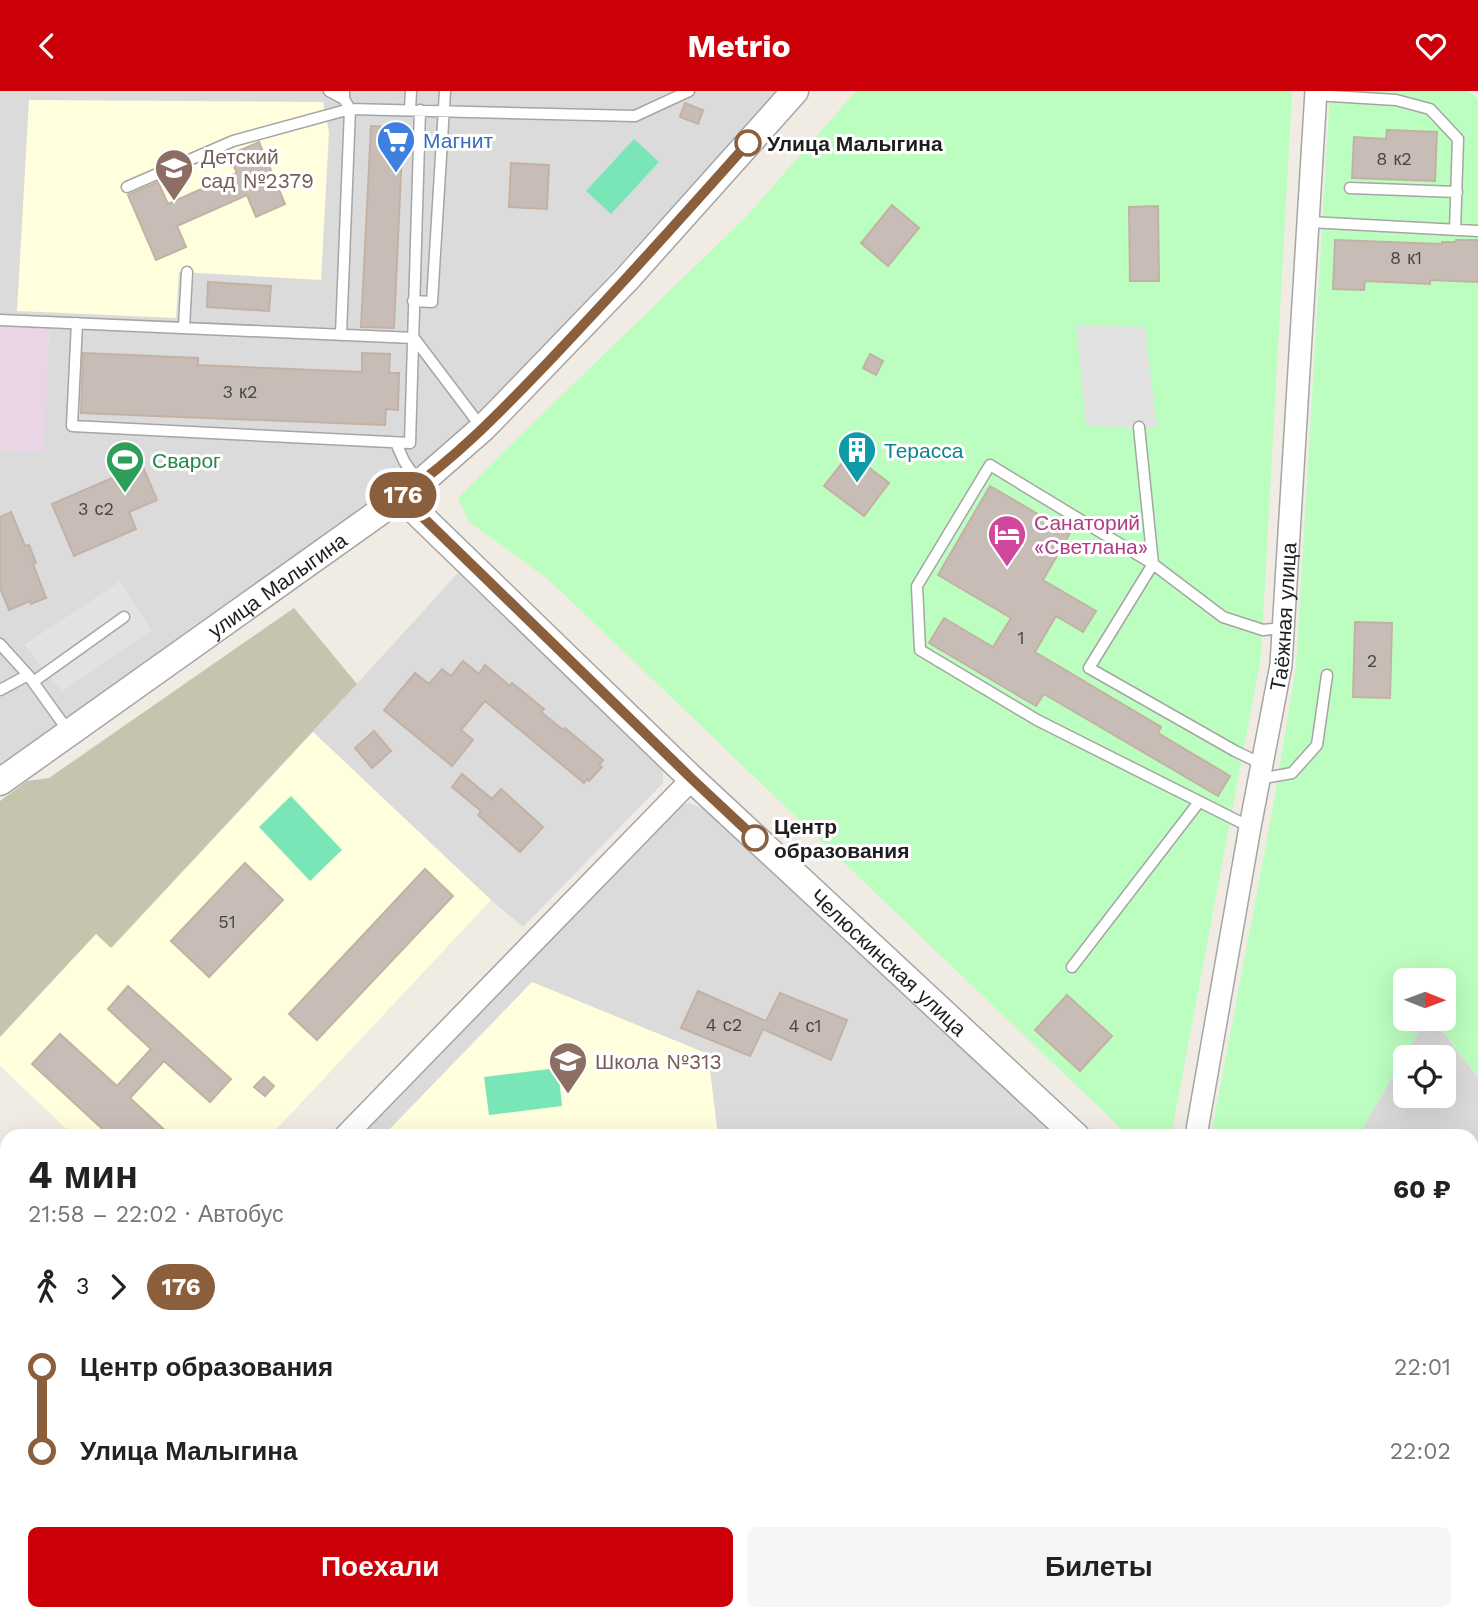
<!DOCTYPE html>
<html lang="ru">
<meta charset="utf-8">
<style>
body{margin:0;font-family:"Work Sans",sans-serif;background:#f6f6f6;color:#222;height:100vh;display:flex;flex-direction:column;font-size:26px;white-space:nowrap}
*{box-sizing:border-box;margin:0}
p{font-size:23px;color:#767676}
.icon{flex:none;width:38px;height:38px;fill:none;stroke:currentColor;stroke-width:2;stroke-linecap:round;stroke-linejoin:round}
.map{position:relative;flex:1;overflow:hidden}
.drawer{position:absolute;left:0px;top:1038px;width:1479px;height:492px;display:flex;flex-direction:column;background:#fff;border-radius:21px 21px 0 0;box-shadow:0 7px 28px #0002}
.drawer>*{flex:none}
.badge{padding:0 14px;border-radius:23px;font-size:24px;line-height:46px}
.needle{width:46px;rotate:91deg}
.fabs{position:absolute;left:1393px;top:877px;display:grid;gap:14px}
.fabs a{display:grid;place-items:center;width:63px;height:63px;border-radius:10px;background:#fff;box-shadow:0 7px 28px #0002;font-size:35px}
.map>.badge{position:absolute;translate:-50% -50%;box-shadow:0 0 0 4px #fff}
.legs{display:flex;align-items:center;gap:10px;height:77px;padding:0 28px;font-size:23px}
.legs p{margin-inline-start:auto}
.overview{display:flex;align-items:center;justify-content:space-between;height:119px;padding:0 28px}
h1{font-size:38px;font-weight:700;line-height:52px}
.button{display:flex;gap:14px;margin-top:auto;padding:14px 28px}
.button a{flex:1;height:80px;border-radius:10px;background:#cc0008;color:#fff;font-size:28px;font-weight:700;line-height:80px;text-align:center}
.button a+a{background:#f6f6f6;color:#222}
ul{padding:0 28px;list-style:none}
li{display:flex;align-items:center;gap:24px;height:84px;font-size:26px}
li i{display:grid;place-items:center;width:10px;height:100%;margin:0 9px;background:currentColor}
li i::after{content:'';width:18px;height:18px;margin:-9px;border:5px solid;border-radius:50%;background:#fff}
li p{margin-inline-start:auto}
li:first-child i{background:linear-gradient(#0000 50%,currentColor 0)}
li:last-child i{background:linear-gradient(currentColor 50%,#0000 0)}
header{display:flex;justify-content:space-between;align-items:center;height:91px;padding:0 28px;background:#cc0008;color:#fff;font-size:32px;font-weight:700}
.map>svg:first-child{display:block}
.residential{fill:#dcdbdb;fill-rule:evenodd}
.industrial{fill:#ead5e7}
.education{fill:#fffedd}
.construction{fill:#c5c4ae}
.forest{fill:#a9d394}
.park{fill:#bcfebf}
.pitch{fill:#7ae6b8}
.parking{fill:#e2e2e2}
.lines{fill:none;stroke-linecap:round;stroke-linejoin:round}
.stream{stroke:#a0d5e2;stroke-width:5}
.building{fill:#c8bdb6;stroke:#c3b1a4;stroke-width:2}
.service-casing{stroke:#a5a5a5;stroke-width:13}
.minor-casing{stroke:#a5a5a5;stroke-width:24}
.tertiary-casing{stroke:#a5a5a5;stroke-width:29}
.service{stroke:#fff;stroke-width:10}
.minor{stroke:#fff;stroke-width:21}
.tertiary{stroke:#fff;stroke-width:26}
.rail-casing{stroke:#6c6c6c;stroke-width:8}
.rail{stroke:#fff;stroke-width:5;stroke-dasharray:16;stroke-linecap:butt}
.line-1-casing{stroke:#fff;stroke-width:16}
.line-1{stroke:#8b5e3c;stroke-width:10}
.stop-1-dot{fill:#fff;stroke:#8b5e3c;stroke-width:3.5}
.labels{text-anchor:middle;dominant-baseline:central;stroke-width:6;stroke-linejoin:round;paint-order:stroke}
.number-label{font-size:18px;fill:#484644}
.shop-label{font-size:21px;fill:#366cbe;stroke:#fff;text-anchor:start}
.stop-label{font-size:21px;font-weight:bold;fill:#1e1e1e;stroke:#fff;text-anchor:start}
.education-label{font-size:21px;fill:#785e54;stroke:#fff;text-anchor:start}
.culture-label{font-size:21px;fill:#0d838f;stroke:#fff;text-anchor:start}
.leisure-label{font-size:21px;fill:#27864d;stroke:#fff;text-anchor:start}
.hotel-label{font-size:21px;fill:#b23c85;stroke:#fff;text-anchor:start}
.street-label{font-size:21px;fill:#1e1e1e;stroke:#fff}
</style>
<header><svg class="icon" aria-label="back" viewBox="0 0 24 24"><path d="M15 5l-7 7 7 7"/></svg>Metrio<svg class="icon" aria-label="heart" viewBox="0 0 24 24"><path d="M12 20l-8-8c-3-5 5-10 8-4 3-6 11-1 8 4z"/></svg></header>
<div class="map">
<svg width="1478" height="1528" viewBox="0 0 1478 1528">
<rect width="100%" height="100%" fill="#f0ebe3"/>
<path class="residential" d="M0 0H779L492 312 408 386 0 676V359L43 361 49 239 0 236ZM120 491 151 540 62 600 25 554Z
M458 482 663 674V692L523 836 491 809 313 641Z
M689 712 712 721 1055 1045H356L665 721Z
M1426 928H1433L1478 987V1366L1472 1360V1045H1358ZM1405 966H1444V1004H1405Z
M1472 1439 1478 1445V1528H201L194 1523 1472 1522Z"/>
<path class="industrial" d="M0 236 49 239 44 361 0 359Z
M0 1472 7 1478V1522L56 1523 62 1528H0Z"/>
<path class="education" d="M29 9 323 11 329 41 321 189 179 181 176 227 17 220Z
M313 641 491 809 270 1045H74L0 975V946L96 843 112 857Z
M532 891 708 963 718 1045H383Z
M943 1523 944 1528H709L708 1523Z"/>
<path class="construction" d="M294 517 357 593 111 857 96 843 0 946V710L27 690 49 687Z
M339 1523 485 1522 491 1528H335Z"/>
<path class="forest" d="M237 1523 300 1522V1523L298 1528H244Z"/>
<path class="park" d="M856 0H1292L1261 566 1171 1045H1129L548 488 469 431 458 407 504 360 747 125Z
M1330 0H1467L1478 8V986L1433 928H1444V889H1405V928H1426L1358 1045H1211L1273 716 1296 576Z"/>
<path class="pitch" d="M634 48 659 71 611 123 586 100Z
M291 705 342 759 310 790 259 736Z
M558 977 562 1015 489 1024 484 986Z
M541 1523H608L571 1528H545Z"/>
<path class="parking" d="M1076 234 1145 236 1157 337 1086 335Z
M119 491 151 540 62 600 25 555Z"/>
<g class="lines">
<path class="stream" d="M64 1528 65 1527"/>
</g>
<path class="building" d="M685 12 703 19 698 33 680 26Z
M371 35 403 37 394 237 361 236Z
M1387 39 1437 41 1435 90 1352 87 1354 46 1386 48Z
M259 51 285 113 256 126 247 104 177 135 186 156 156 169 128 104 158 91 168 113 237 82 229 64Z
M511 72 549 74 547 118 509 116Z
M892 114 919 137 888 175 861 152Z
M1158 115 1159 190H1130L1129 116Z
M1335 149 1442 153V151H1455L1456 149H1478V191L1430 189V193L1365 190 1364 199 1333 198Z
M208 191 271 195 269 220 207 216Z
M83 262 198 267V274L362 281V262L390 263 389 282H399L398 319 386 318 385 334 81 322Z
M870 263 883 270 876 284 863 277Z
M850 362 889 392 864 425 824 395Z
M142 374 157 409 129 421 136 438 74 465 52 413Z
M990 395 1070 442 1043 489 1096 520 1083 541 1056 525 1035 561 1161 636 1158 642 1230 685 1218 705 1044 603 1036 615 929 552 944 527 993 556 1011 527 938 484Z
M11 421 25 455 29 454 36 472 33 473 46 507 31 513 30 510 9 519 0 497V426Z
M1355 531 1392 532 1390 607 1353 606Z
M463 570 479 583 485 574 510 595 512 592 544 618 541 621 563 639 565 637 603 669 599 674 602 676 589 690 587 688 584 692 485 610 461 639 473 649 452 675 384 619 415 582 429 593 442 578 451 585Z
M374 640 391 660 372 677 355 657Z
M462 683 492 708 501 698 543 736 520 761 478 724 481 720 452 696Z
M245 772 283 809 209 886 171 850Z
M425 778 453 805 317 949 289 923Z
M128 895 231 988 210 1011 164 970 130 1007 171 1045H110L32 973 60 943 117 995 151 958 108 918Z
M698 900 766 930 780 902 847 929 831 969 763 938 750 965 681 937Z
M1067 904 1112 945 1080 980 1035 939Z
M264 986 274 995 265 1005 254 996Z"/>
<g class="lines">
<g class="service-casing">
<path id="service" d="M329 0 344 8
M1315 4 1396 9 1430 18 1458 48 1455 139
M410 19 411 0
M127 96 233 50 350 18 635 25 689 0
M1350 97 1457 101
M1309 131 1478 140
M413 210 432 211 445 0
M0 229 414 247
M77 232 72 335 410 352 420 19
M184 236 187 181
M341 243 350 18 344 8V0
M414 247 482 337
M1139 336 1153 473 1089 577 1235 660 1262 673
M396 352 404 370 419 392
M0 553 28 584 69 641
M33 591 124 526
M0 599 28 584
M1259 688 1292 682 1317 654 1327 584
M1250 736 1037 629 920 559 917 495 990 374 1153 473 1223 526 1263 539 1283 537
M1072 876 1199 711
M1063 1522 1065 1528
M325 1528 329 1522
M1417 1528 1418 1522"/>
</g>
<g class="minor-casing">
<g id="minor">
<path d="M345 1045 692 688"/>
<path id="s1" d="M1196 1045 1250 736 1281 574 1316 0"/>
</g>
</g>
<g class="tertiary-casing">
<g id="tertiary">
<path id="s2" d="M401 406 692 688 1076 1045"/>
<path id="s3" d="M0 691 419 393 483 337 518 301 626 189 795 0"/>
<path d="M0 1364 7 1370"/>
<path d="M1472 1418 1478 1423"/>
<path d="M181 1522 187 1528"/>
</g>
</g>
<use href="#service" class="service"/>
<use href="#minor" class="minor"/>
<use href="#tertiary" class="tertiary"/>
<g class="rail-casing">
<path id="rail" d="M0 1497 7 1503
M0 1516 7 1522
M29 1522 35 1528"/>
</g>
<use href="#rail" class="rail"/>
</g>
<g class="lines">
<g class="line-1-casing">
<path id="line-1" d="M748 52C684 124 620 195 554 265 506 315 458 366 401 405L692 688 755 747"/>
</g>
<use href="#line-1" class="line-1"/>
</g>
<defs>
<g id="supermarket-pin" transform="scale(2.0125)"><path d="M0 17L-7.5 6A9.5 9.5 0 1 1 7.5 6Z" fill="#3f7fe0" stroke="#fff"/><path d="M-6-5.5h2.5l.6 2H6L4.5 2H-2.5L-4.4-4H-6ZM-1.5 3.2a1.3 1.3 0 1 0 .1 0ZM3 3.2a1.3 1.3 0 1 0 .1 0Z" fill="#fff"/></g>
<g id="school-pin" transform="scale(2.0125)"><path d="M0 17L-7.5 6A9.5 9.5 0 1 1 7.5 6Z" fill="#8d6e63" stroke="#fff"/><path d="M0-5L7-2L0 1L-7-2ZM-4 1L0 2.5L4 1V4Q0 6-4 4Z" fill="#fff"/></g>
<g id="building-pin" transform="scale(2.0125)"><path d="M0 17L-7.5 6A9.5 9.5 0 1 1 7.5 6Z" fill="#0f9aa8" stroke="#fff"/><path d="M-4-6H4V6H1V3H-1V6H-4ZM-2.5-4.3h1.7v1.8h-1.7ZM.8-4.3h1.7v1.8H.8ZM-2.5-1h1.7V.8h-1.7ZM.8-1h1.7V.8H.8Z" fill="#fff"/></g>
<g id="stadium-pin" transform="scale(2.0125)"><path d="M0 17L-7.5 6A9.5 9.5 0 1 1 7.5 6Z" fill="#2e9e5b" stroke="#fff"/><path d="M0-5a6.5 5 0 1 0 0 10a6.5 5 0 1 0 0-10ZM-3.5-1.8h7v3.6h-7Z" fill="#fff"/></g>
<g id="hotel-pin" transform="scale(2.0125)"><path d="M0 17L-7.5 6A9.5 9.5 0 1 1 7.5 6Z" fill="#d1479c" stroke="#fff"/><path d="M-6-4.5h1.5V1H6V5H4.5V3h-9V5H-6ZM-4 0a1.8 1.8 0 1 1 3.6 0ZM.5 0V-2.5h3Q6-2.5 6 0Z" fill="#fff"/></g>
</defs>
<g fill-rule="evenodd">
<use href="#supermarket-pin" x="396" y="49"/>
<use href="#school-pin" x="174" y="77"/>
<use href="#building-pin" x="857" y="359"/>
<use href="#stadium-pin" x="125" y="369"/>
<use href="#hotel-pin" x="1007" y="443"/>
<use href="#school-pin" x="568" y="970"/>
</g>
<g class="stop-1-dot">
<circle cx="748" cy="52" r="12"/>
<circle cx="755" cy="747" r="12"/>
</g>
<g class="labels">
<g class="number-label">
<text x="1394" y="67">8 к2</text>
<text x="1406" y="166">8 к1</text>
<text x="240" y="300">3 к2</text>
<text x="96" y="417">3 с2</text>
<text x="1021" y="546">1</text>
<text x="1372" y="569">2</text>
<text x="227" y="830">51</text>
<text x="724" y="933">4 с2</text>
<text x="805" y="934">4 с1</text>
</g>
<g class="shop-label">
<text x="423" y="49">Магнит</text>
</g>
<g class="stop-label">
<text x="767" y="52">Улица Малыгина</text>
<text x="774" y="735">Центр<tspan x="774" dy="24">образования</tspan></text>
</g>
<g class="education-label">
<text x="201" y="65">Детский<tspan x="201" dy="24">сад №2379</tspan></text>
<text x="595" y="970">Школа №313</text>
</g>
<g class="culture-label">
<text x="884" y="359">Терасса</text>
</g>
<g class="leisure-label">
<text x="152" y="369">Сварог</text>
</g>
<g class="hotel-label">
<text x="1034" y="431">Санаторий<tspan x="1034" dy="24">«Светлана»</tspan></text>
</g>
<g class="street-label">
<text stroke="none"><textPath href="#s3" startOffset="340">улица Малыгина</textPath></text>
<text stroke="none"><textPath href="#s1" startOffset="527">Таёжная улица</textPath></text>
<text stroke="none"><textPath href="#s2" startOffset="674">Челюскинская улица</textPath></text>
</g>
</g>
</svg>
<div class="fabs">
<a><svg class="needle" viewBox="-14 -14 28 28"><path d="M0-13l5 13h-10z" fill="#e53935"/><path d="M0 13l5-13h-10z" fill="#767676"/></svg></a>
<a><svg class="icon" aria-label="locate" viewBox="0 0 24 24"><circle cx="12" cy="12" r="6"/><path d="M12 2v4M12 18v4M2 12h4M18 12h4"/></svg></a>
</div>
<b class="badge" style="left:403px;top:404px;background:#8b5e3c;color:#fff">176</b>
<section class="drawer">
<div class="overview"><div><h1>4 мин</h1><p>21:58 – 22:02 · Автобус</p></div><b>60 ₽</b></div>
<div class="legs"><svg class="icon" aria-label="walk" viewBox="0 0 24 24"><circle cx="13" cy="4" r="2"/><path d="M13 8l-2 6 4 7M11 14l-3 7M7 12l3-4h3l4 4"/></svg>3<svg class="icon" aria-label="forward" viewBox="0 0 24 24"><path d="M9 5l7 7-7 7"/></svg><b class="badge" style="background:#8b5e3c;color:#fff">176</b></div>
<ul>
<li><i style="color:#8b5e3c"></i><b>Центр образования</b><p>22:01</p></li>
<li><i style="color:#8b5e3c"></i><b>Улица Малыгина</b><p>22:02</p></li>
</ul>
<div class="button"><a>Поехали</a><a>Билеты</a></div>
</section>
</div>
